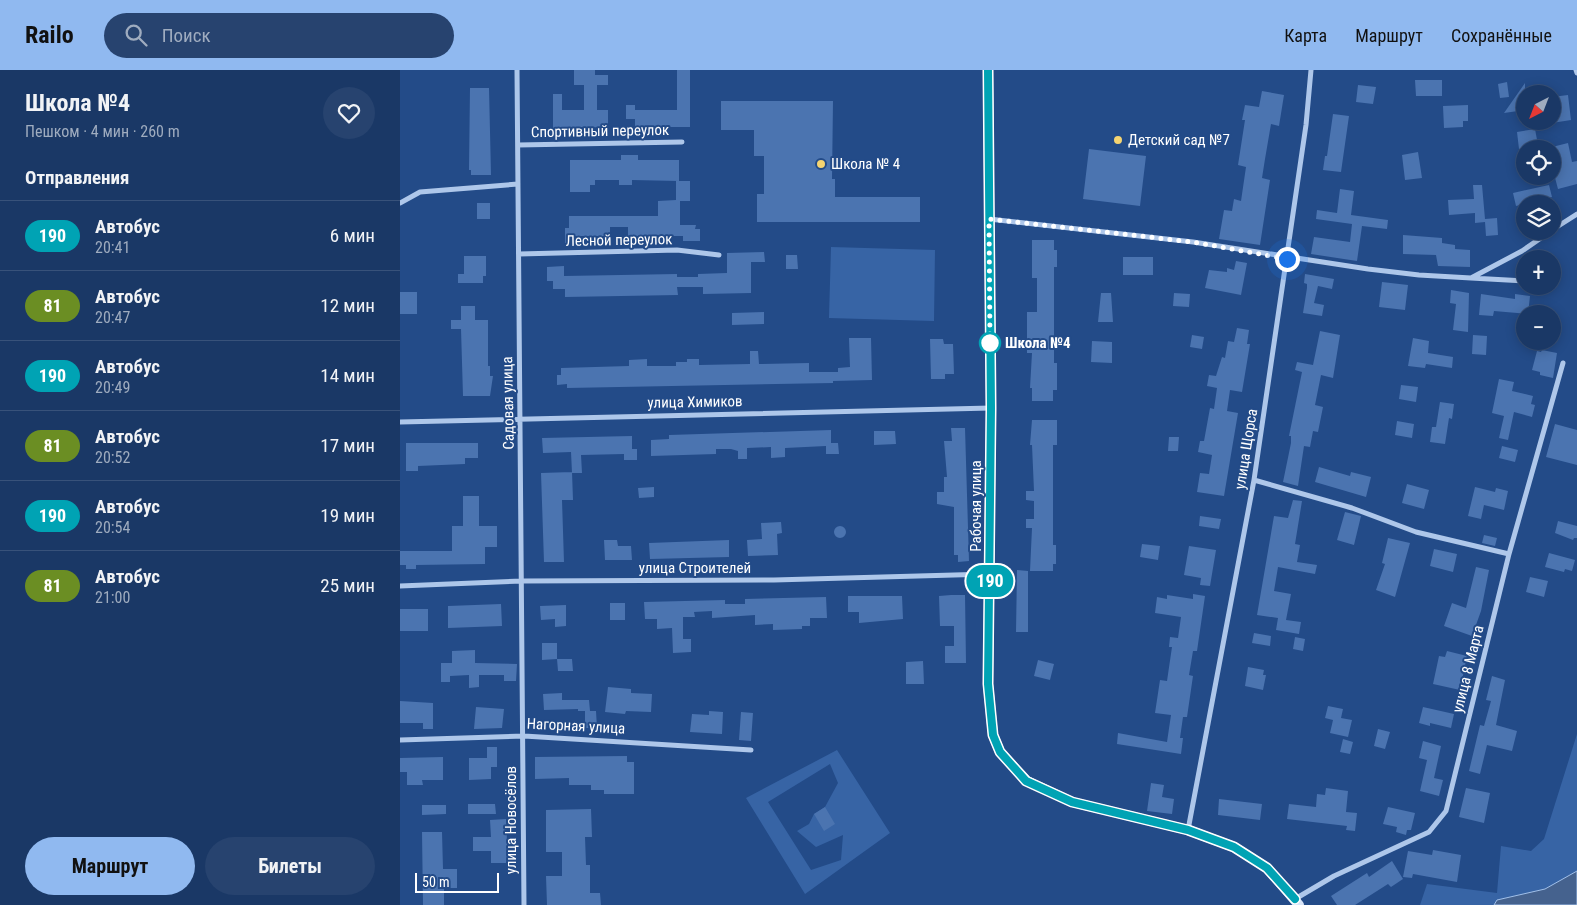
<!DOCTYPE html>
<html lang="ru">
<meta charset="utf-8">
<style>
body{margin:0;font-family:"Roboto Condensed",sans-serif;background:#27436f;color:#f1f3f6;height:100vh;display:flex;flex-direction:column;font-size:19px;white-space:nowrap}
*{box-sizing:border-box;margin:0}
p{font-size:16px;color:#9facbf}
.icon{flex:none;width:28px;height:28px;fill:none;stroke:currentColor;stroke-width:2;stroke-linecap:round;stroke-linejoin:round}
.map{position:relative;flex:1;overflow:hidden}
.side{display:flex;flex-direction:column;background:#1a3866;width:400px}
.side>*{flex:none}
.badge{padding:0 10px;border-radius:16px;font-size:18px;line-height:32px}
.needle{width:32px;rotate:222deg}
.fabs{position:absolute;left:1116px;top:15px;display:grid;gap:10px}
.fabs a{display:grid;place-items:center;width:45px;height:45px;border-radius:50%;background:#1a3866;box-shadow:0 2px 12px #0003,0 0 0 1px #38527a;font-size:25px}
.scale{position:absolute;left:15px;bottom:12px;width:84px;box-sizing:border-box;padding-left:5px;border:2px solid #fff;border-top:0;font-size:14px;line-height:18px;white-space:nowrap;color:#fff;-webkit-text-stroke:4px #234b88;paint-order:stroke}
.you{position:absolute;width:25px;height:25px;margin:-12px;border:4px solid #fff;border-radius:50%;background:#1a73e8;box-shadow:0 0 0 8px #1a73e833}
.map>.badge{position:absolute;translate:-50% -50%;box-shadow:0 0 0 2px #fff}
h2{padding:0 25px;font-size:19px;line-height:45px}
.round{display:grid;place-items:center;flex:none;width:52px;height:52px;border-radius:26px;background:#27436f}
.overview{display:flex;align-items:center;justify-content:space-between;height:85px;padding:0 25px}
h1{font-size:24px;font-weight:700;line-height:38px}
.button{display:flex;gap:10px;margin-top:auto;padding:10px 25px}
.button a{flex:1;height:58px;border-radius:30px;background:#90b9f0;color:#111;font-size:20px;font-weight:700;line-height:58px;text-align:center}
.button a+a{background:#27436f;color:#f1f3f6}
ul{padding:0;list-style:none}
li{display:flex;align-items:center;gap:15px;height:70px;padding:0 25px;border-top:1px solid #38527a}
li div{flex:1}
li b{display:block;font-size:19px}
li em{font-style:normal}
li .badge{min-width:55px;font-weight:700;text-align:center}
header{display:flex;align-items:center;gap:30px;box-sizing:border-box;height:70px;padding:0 25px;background:#90b9f0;color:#111}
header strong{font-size:24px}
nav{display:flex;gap:28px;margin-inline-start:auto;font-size:18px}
.search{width:350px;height:45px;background:#27436f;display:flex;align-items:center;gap:12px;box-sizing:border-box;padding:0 18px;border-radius:28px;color:#9facbf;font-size:19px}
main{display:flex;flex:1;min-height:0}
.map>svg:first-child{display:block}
.green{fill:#3764a5;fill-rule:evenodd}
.water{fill:#45628e;stroke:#a2c1ea}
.building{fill:#4b74b0}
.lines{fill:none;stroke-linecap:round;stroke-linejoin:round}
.street{stroke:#aec7ea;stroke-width:5}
.secondary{stroke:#d9e5f8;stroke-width:10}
.line-casing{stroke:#fff;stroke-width:11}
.line{stroke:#00a3b4;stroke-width:8}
.walk{stroke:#fff;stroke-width:5;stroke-dasharray:0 9}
.poi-dot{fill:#f5d471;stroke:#234b88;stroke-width:2}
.stop-dot{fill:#fff;stroke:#00a3b4;stroke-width:2.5}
.labels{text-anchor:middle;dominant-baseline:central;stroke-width:4;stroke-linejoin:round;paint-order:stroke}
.street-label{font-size:15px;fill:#fff;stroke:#234b88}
.poi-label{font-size:15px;fill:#fff;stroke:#234b88;text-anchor:start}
.stop-label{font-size:15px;font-weight:bold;fill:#fff;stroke:#234b88;text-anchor:start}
</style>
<header>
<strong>Railo</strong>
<div class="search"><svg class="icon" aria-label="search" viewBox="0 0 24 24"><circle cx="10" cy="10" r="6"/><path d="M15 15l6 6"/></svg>Поиск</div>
<nav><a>Карта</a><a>Маршрут</a><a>Сохранённые</a></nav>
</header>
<main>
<section class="side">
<div class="overview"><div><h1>Школа №4</h1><p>Пешком · 4 мин · 260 m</p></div><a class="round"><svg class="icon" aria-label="heart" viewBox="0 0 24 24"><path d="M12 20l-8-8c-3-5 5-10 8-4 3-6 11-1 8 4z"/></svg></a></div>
<h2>Отправления</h2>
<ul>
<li><span class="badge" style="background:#00a3b4;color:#fff">190</span><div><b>Автобус</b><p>20:41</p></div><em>6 мин</em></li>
<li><span class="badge" style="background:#6b8e23;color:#fff">81</span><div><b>Автобус</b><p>20:47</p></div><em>12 мин</em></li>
<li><span class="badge" style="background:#00a3b4;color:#fff">190</span><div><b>Автобус</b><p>20:49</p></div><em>14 мин</em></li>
<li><span class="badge" style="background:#6b8e23;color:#fff">81</span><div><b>Автобус</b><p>20:52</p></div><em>17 мин</em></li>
<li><span class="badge" style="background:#00a3b4;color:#fff">190</span><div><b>Автобус</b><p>20:54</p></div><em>19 мин</em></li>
<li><span class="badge" style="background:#6b8e23;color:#fff">81</span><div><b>Автобус</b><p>21:00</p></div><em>25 мин</em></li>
</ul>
<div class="button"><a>Маршрут</a><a>Билеты</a></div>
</section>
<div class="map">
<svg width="1177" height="835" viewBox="0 0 1177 835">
<rect width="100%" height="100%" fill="#234b88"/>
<path class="green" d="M431 177 535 180 534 251 429 248Z
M1177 664V801L1145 819 1097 830 1094 835H1020L1027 814 1097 823 1101 776 1131 781 1144 769Z
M437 680 490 763 405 824 346 728ZM430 694 438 713 425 737 414 744 409 754 397 761 416 777 443 765 441 790 411 800 368 732Z"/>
<path class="water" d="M1177 801V835H1094L1097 830 1145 819Z"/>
<path class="building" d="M174 0H195V5H208V15H197V40H208V57L153 58V24H162V40H184V15H174Z
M277 0H290V57H235V49H226V35H235V40H277Z
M1015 10H1042V26H1016Z
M1107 12 1109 27 1100 28 1098 14Z
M1125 13V40L1104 43Z
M958 15 976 17 973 34 956 32Z
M70 18H89L91 105H71V100H69Z
M862 21 884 25 879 56 871 54 865 89 862 108 870 110 860 175 819 169 824 140 832 141 834 129 841 131 846 97 838 95 845 50H842L845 35 859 37Z
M1168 25 1171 50 1152 53V27Z
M321 31H433L432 109H435V127H520V152H357V124H364V86H354V60H321Z
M1068 35V51H1063V57L1044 58 1043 36Z
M933 44 949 46 941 102 923 100 925 86H927Z
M1135 59 1138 75 1119 79 1117 62Z
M1168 73 1172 92 1177 91V114L1158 119 1154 104 1158 103 1152 77Z
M689 79 746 86 740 136 683 129Z
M1018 82 1022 108 1005 110 1002 85Z
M221 85H238V90H279V111L232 110V115H219V110H195V115H190V122H170V90H221Z
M276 111H290V131H280V155H296L295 159H300V171H283V166H228V157H210V166H175V173H165V158H169V146H258V131L276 130Z
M1073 115H1082L1085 149 1097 148 1098 165 1086 166 1085 152 1075 153V143L1049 145 1048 130 1074 129Z
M1149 115 1152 127 1116 136 1113 123Z
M940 119 954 121 951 145 988 150 987 159 962 156 957 191 911 184 914 167 950 172 952 154 916 149 917 140 937 143Z
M77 133H90V149H77Z
M1003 165 1042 168V173L1055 175V179L1070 180V197L1038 196 1036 185 1003 184Z
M632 170H654V180H657V197H654V293H657V320H653V331H632V318H630L632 283H627V242H637V208H632Z
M364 182 365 192H351V223L303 224V217H277L278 225 165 227V219H153V211H147V197L164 196V206L277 204V207H298V204L327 203V183Z
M386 185H397L398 199H386Z
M64 186H86V206H83V213H58V204H64Z
M723 187H753V205H723Z
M836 191 847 193 841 225 805 218 809 200 827 202V198L834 200Z
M905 204 934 209 932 219 918 216 914 233 924 235 922 246 903 243 907 218V214L904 213Z
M982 212 1008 215 1005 240 979 237Z
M1051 220 1069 223 1068 262 1053 260 1056 234 1050 233Z
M0 222H17V244H0Z
M701 223H711L713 252H698Z
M774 223 790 224 789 237 773 236Z
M1081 224 1115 229V224L1130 226 1128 244 1094 241 1093 246 1079 245Z
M61 236H75V250H88V296H90V306H93L90 326H63L61 259H51V250H61Z
M364 242V254L332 255V243Z
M837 258 849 260 847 274H850L842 322 830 320 827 341 838 343 824 426 797 422 800 403 809 404 812 385 798 382 800 371H804L810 338 814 339 817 318 807 316 809 305 816 306 822 287 825 288 828 271 834 272Z
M920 261 940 265 933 308 921 305 915 335 923 337 918 362 913 361 910 377 904 376 898 416 883 412 891 373V366H889L902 302 895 300 897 292 913 295Z
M792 265 804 267 802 279 790 277Z
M1073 265 1087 266 1086 285 1072 284Z
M449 268H471L472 310 433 311V313L167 318V314L157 315V305H161V298L229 296V290L247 289V296H276V292H287V289H299V295L350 294V281H358L359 294 409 293V302H438V298L450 297Z
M1013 268 1029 271 1028 283 1053 287 1052 298 1026 294 1025 298 1008 296Z
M530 269H543L544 274H553L554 304H545V309H531Z
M692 271 712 272V293L691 292Z
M1142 280 1157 283 1153 308 1140 305V302L1132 300 1137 281 1141 282Z
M1099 309 1114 312 1112 321 1133 326 1131 334 1135 335 1132 347 1114 342 1108 370 1099 368 1104 346 1092 343Z
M1001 315 1018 317 1016 332 999 329Z
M1040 332 1054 334 1052 349 1049 348 1045 374 1030 372 1032 357H1036Z
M632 350H657V375H653V475H656V494H653V501H630L632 458H626V449H634V431L626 430V421H634L632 375H630Z
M997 351 1014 354 1012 368 995 365Z
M1155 354 1177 360V395L1146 387Z
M551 358H565L569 491 558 492V485H554V437L537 434V422H544V407H547L544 371H552Z
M431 360V373H438L439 384H426V376L385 378V387L371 388V377L347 378V389H338V381L331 379H316V384L251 386V370L269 369V365Z
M474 361H495L496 374 474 375Z
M232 366V379H237V390H224V384L181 385 182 403H172L171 382 143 383 142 368Z
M769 367H779L778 381H768Z
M6 373H78V388H65V394L18 396V401H6Z
M1102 376 1118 380 1115 392 1099 388Z
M919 397 950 406 951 402 971 407 966 427 915 412Z
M172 402 173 430H162L164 492H144L141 403Z
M1007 414 1029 420 1024 439 1002 433Z
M254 417V427L239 428 238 418Z
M1075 417 1095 422 1096 418 1108 421 1104 440 1084 435 1081 449 1068 446Z
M63 426H79V456H97V477H85V494L16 495V499H6V495H0V481H52V456H63Z
M893 430 902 431 895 474 900 475 897 492 917 495 915 504 878 497 874 521 891 524 886 550 901 552 899 564 876 560 878 548 857 545 874 446 888 448Z
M945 442 961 446 954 475 937 470Z
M800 446 821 449 819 459 799 456Z
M1158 451 1177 456V468H1174L1173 470 1155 463Z
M381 452 382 463 377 464 378 485 348 486 347 470 362 469 361 453Z
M434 462a6 6 0 1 1 12 0a6 6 0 1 1-12 0Z
M1084 465 1097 468 1095 476 1082 473Z
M988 468 1010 473 995 527 976 520 985 494 982 493Z
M204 470H217L218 476H231L232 490H205Z
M329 470V487L250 489 249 473Z
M742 474 760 476 758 490 740 487Z
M789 476 816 480 810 516 800 515 801 508 784 505Z
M1034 479 1057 484 1053 502 1030 496Z
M1149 483 1175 490 1172 501 1165 499 1164 502 1145 497Z
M1076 497 1089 500 1081 541 1072 566 1044 556 1052 533 1066 538Z
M617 500 628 501V562H616Z
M1130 507 1148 511 1144 527 1126 522Z
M793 524 805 526 797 581H793L789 605 793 606 787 647H783L780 668H783L781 684 717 674 718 663 767 672 771 645 755 643 760 610 767 611 772 577H769L770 567 778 568 781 547 755 543 757 527 767 529V525L793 529Z
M551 525H565L566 593H545V576H554V556H540L539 526Z
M448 526H502L503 549 459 553V542H448Z
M426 527 427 548H410V556H402V559L373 560V554L355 555V545L312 548V541L294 542 295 547H283V569H291V582L273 583 272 558 257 559V549H245L244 532 325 530V534H345V529Z
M210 533H225V550H210Z
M101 534 102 556 48 558V536Z
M166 535V556L155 557V549L141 550 140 536Z
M0 539H28V561H0Z
M854 563 871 566 870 576 852 573Z
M895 567 905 569 903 581 893 579Z
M142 573H157V589L142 590Z
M75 580V593L117 594 116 611H104V605H79V617L69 618V605L50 606V612H41V593H52V581Z
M1047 581 1067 586 1060 620 1033 614 1039 586 1045 587Z
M157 589H172L173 601H158Z
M638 590 654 594 650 610 634 606Z
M523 591 524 614H506V592Z
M848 597 864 600 863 605H866L863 620 845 616Z
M1092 606 1105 610 1096 655 1117 661 1112 681 1087 675 1080 704 1069 701 1080 655 1084 656 1091 631 1086 630Z
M208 617 231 619V623L252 624 251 642 226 641 225 644 205 642Z
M162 623V630H189L190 641H178V639L144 640 143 624Z
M0 631 33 633V659H23V653H0Z
M928 636 943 639 941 648 952 650 948 667 930 663 933 650 925 648Z
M76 637 104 639 102 658 74 659Z
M1023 637 1054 644 1051 658 1030 653V656L1019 653Z
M185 641H196L197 658H185Z
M309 641 323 642 322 664 290 662 292 644 309 645Z
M341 642 353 643 351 671 339 670Z
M978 659 990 662 985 679 974 676Z
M943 669 953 672 950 684 940 682Z
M1023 671 1041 676 1034 708 1043 710 1039 726 1020 721 1027 690 1019 688Z
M87 677H97V697H91V709L69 710V688H87Z
M227 686V692H234V724H204V720H191V715H169V708L135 709V687Z
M43 687V710H22L23 715H7V702H0V688Z
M751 713 764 715 762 727 774 729 772 744 747 741Z
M926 718 948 721 946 742 957 743 955 761 946 760 947 756 887 749 889 734 916 737 917 724 925 725Z
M1066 718 1090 723 1084 753 1059 747Z
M819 729 862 734 860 750 818 745Z
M68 734H95L96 744H68Z
M22 735H46V744L22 745Z
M425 737 435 754 424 761 414 744Z
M988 737 1015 743 1011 760H1007L1006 765 996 762 997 757 983 754Z
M191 739 192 767H185L186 795H190V823H200L201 835H147L146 806H162V782H146V740Z
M106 749 108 793H91V781H73V767H91L90 750Z
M22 762H42L43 799H57V818H44V835H23Z
M1033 780 1061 785 1057 812 1013 804 1012 808 1003 807 1008 781 1032 785Z
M992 791 1003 809 991 817 988 814 955 835H937L931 826 967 803 969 807Z"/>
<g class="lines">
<path class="street" d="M117 0 124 835
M1176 0 1177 3
M118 75 282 72
M0 133 20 122 118 114
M589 149 793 172 968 199 1019 205 1071 208
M1152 160 1177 144
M119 184 277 180 319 185
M1125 211 1071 208 1122 181 1151 161
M0 352 591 338
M854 410 952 438 1016 462 1109 484
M0 516 122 511 374 510 590 504
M0 670 124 666 351 680
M788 760 854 410 906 55 911 0
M895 829 934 806 1029 762 1046 741 1109 484 1163 293"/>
<path class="secondary" d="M588 0 591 338 588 614 593 665 600 682 627 711 672 732 788 760 834 777 867 798 899 835"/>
</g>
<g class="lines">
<g class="line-casing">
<path id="line" d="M588 0 591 338 588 614 593 665 600 682 626 711 672 732 788 760 834 777 867 798 895 829"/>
</g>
<use href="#line" class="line"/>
<path class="walk" d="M590 273 589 149 793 172 887 189"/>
</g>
<g class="poi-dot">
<circle cx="718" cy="70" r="5"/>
<circle cx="421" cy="94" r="5"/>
</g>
<circle class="stop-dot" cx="590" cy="273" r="10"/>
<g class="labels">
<g class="street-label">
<text transform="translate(200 61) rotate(-1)">Спортивный переулок</text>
<text transform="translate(219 170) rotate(-1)">Лесной переулок</text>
<text transform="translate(295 332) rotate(-1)">улица Химиков</text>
<text transform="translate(108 333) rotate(-91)">Садовая улица</text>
<text transform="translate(846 379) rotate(-81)">улица Щорса</text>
<text transform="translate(576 436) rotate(-90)">Рабочая улица</text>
<text x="295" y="498">улица Строителей</text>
<text transform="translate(1068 599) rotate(-76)">улица 8 Марта</text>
<text transform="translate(176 656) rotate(3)">Нагорная улица</text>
<text transform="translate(111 750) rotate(-90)">улица Новосёлов</text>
</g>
<g class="poi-label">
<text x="728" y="70">Детский сад №7</text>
<text x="431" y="94">Школа № 4</text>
</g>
<g class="stop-label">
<text x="605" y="273">Школа №4</text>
</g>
</g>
</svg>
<div class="fabs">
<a><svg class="needle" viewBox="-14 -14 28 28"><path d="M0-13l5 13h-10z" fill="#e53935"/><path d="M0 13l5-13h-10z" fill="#9facbf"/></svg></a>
<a><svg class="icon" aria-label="locate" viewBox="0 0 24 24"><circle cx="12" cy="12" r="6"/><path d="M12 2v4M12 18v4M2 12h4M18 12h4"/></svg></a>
<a><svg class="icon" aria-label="layers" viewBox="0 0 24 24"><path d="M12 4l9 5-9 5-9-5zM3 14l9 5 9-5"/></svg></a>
<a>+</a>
<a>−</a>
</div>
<div class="scale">50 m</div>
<div class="you" style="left:887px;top:189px"></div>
<b class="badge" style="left:590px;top:511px;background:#00a3b4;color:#fff">190</b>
</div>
</main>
